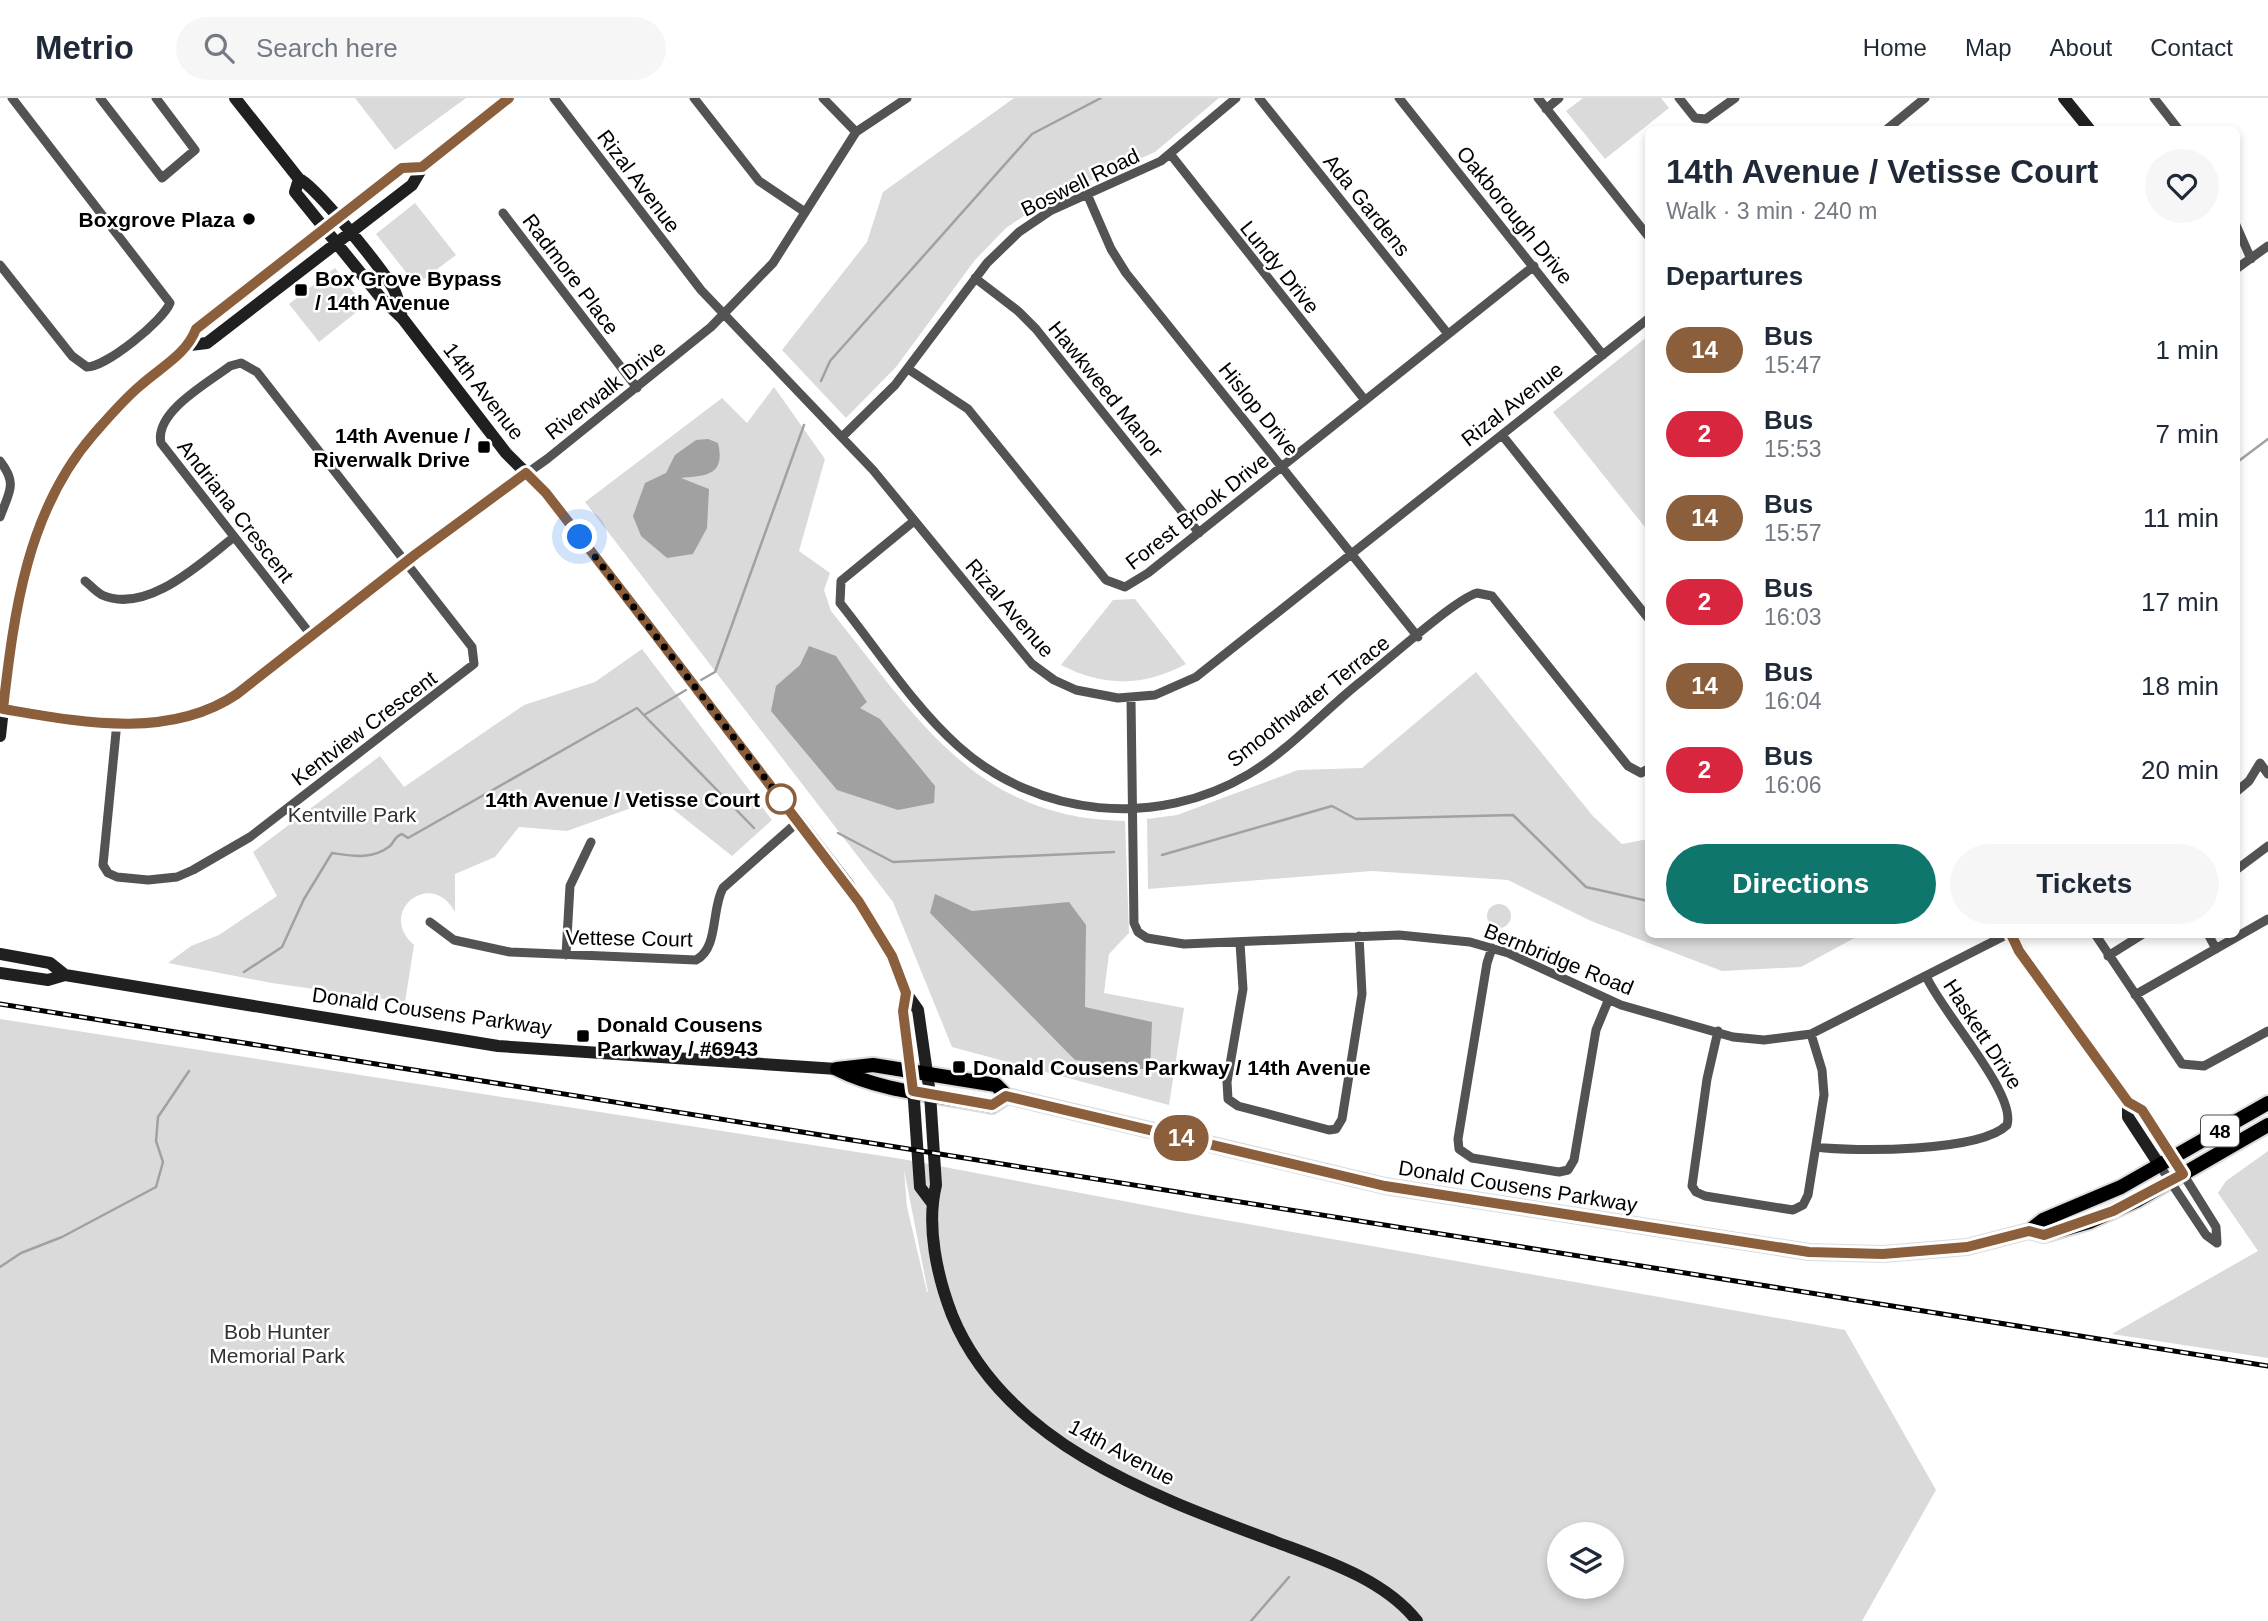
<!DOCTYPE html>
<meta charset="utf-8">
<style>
body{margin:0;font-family:Helvetica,sans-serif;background:#f6f6f7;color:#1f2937;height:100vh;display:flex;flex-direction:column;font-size:26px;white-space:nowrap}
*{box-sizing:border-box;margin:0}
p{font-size:23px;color:#747a83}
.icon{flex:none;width:38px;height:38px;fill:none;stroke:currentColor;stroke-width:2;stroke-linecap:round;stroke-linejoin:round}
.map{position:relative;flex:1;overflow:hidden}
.side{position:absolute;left:1645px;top:28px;width:595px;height:812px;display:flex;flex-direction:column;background:#fff;border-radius:10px;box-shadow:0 4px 10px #0003}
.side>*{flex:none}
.badge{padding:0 14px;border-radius:23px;font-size:24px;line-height:46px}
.tools{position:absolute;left:1547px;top:1424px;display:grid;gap:14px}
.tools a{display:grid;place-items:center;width:77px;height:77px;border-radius:50%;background:#fff;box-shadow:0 4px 10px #0003;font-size:35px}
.you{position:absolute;width:35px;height:35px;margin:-18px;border:5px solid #fff;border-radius:50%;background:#1a73e8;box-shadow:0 0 0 10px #1a73e833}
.map>.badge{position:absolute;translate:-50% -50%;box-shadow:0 0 0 4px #fff}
h2{padding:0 21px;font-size:26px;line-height:63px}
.round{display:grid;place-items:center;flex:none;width:74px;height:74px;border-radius:37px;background:#f6f6f7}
.headline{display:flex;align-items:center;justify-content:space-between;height:119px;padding:0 21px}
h1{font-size:33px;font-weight:800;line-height:52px}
.primary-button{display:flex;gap:14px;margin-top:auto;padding:14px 21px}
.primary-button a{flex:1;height:80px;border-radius:42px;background:#0f766e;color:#fff;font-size:28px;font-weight:800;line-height:80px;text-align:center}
.primary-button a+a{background:#f6f6f7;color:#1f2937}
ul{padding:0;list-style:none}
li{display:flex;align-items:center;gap:21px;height:84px;padding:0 21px}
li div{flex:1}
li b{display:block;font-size:26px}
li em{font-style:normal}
li .badge{min-width:77px;font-weight:700;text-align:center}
header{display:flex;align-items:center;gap:42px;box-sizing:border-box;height:98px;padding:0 35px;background:#fff;border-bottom:2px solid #e0e1e3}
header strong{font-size:33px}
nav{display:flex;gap:38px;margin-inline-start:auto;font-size:24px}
.search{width:490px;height:63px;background:#f6f6f7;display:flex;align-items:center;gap:18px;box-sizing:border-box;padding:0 24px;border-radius:38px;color:#747a83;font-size:26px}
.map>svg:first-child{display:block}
.green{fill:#dadada;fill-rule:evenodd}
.water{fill:#a1a1a1}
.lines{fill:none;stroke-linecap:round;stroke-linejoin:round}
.stream{stroke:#a1a1a1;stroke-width:2.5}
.primary-casing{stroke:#dbdbdb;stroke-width:18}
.street{stroke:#535353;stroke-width:9}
.secondary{stroke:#202020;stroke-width:12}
.primary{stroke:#000;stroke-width:14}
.rail-casing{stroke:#000;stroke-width:5}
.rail{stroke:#fff;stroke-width:2.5;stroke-dasharray:8;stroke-linecap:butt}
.line-casing{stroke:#fff;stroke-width:16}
.line{stroke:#8b5e3c;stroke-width:10}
.walk{stroke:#000;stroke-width:7;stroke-dasharray:0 12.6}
.poi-dot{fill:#000;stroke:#fff;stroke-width:2.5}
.stop-dot{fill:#fff;stroke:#8b5e3c;stroke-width:3.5}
.labels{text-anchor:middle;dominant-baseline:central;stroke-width:5;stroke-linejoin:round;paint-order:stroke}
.shield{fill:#fff;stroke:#4c4c4c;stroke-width:2}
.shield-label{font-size:19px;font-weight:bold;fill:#000}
.street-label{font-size:21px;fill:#000;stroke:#fff}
.poi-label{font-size:21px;font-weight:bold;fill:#000;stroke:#fff;text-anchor:start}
.stop-label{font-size:21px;font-weight:bold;fill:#000;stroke:#fff;text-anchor:end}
.park-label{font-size:21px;fill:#313131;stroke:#fff}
</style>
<header>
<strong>Metrio</strong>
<div class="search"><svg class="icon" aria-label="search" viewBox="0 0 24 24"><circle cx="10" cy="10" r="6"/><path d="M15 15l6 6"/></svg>Search here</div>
<nav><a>Home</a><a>Map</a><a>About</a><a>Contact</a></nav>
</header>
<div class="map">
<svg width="2268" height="1523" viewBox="0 0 2268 1523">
<rect width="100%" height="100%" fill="#fff"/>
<path class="green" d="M355 0H466L395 52Z
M1014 0H1219L1155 54 1047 102 1006 130 975 162 896 269 846 320 782 252 867 144 883 94Z
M1583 0H1661L1669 10 1605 61 1566 13Z
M415 105 456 157 416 187 376 136Z
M335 170 364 208 319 244 289 206Z
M1648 238V433L1553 314Z
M774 289 825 361 799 453 830 475 824 492 831 513C916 618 975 721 1125 723L1129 835 1109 856 1104 895 1184 910 1169 1007 952 949 893 804 585 404 722 300 747 325Z
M1135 501 1186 566C1143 589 1104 589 1061 567L1113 502Z
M642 551 772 722 732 758 659 700 567 733 519 729 495 759 455 776V814C431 769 376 815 414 847L405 904 272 885 168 865 191 848 219 837 277 798 253 754 380 658 404 689 524 607 595 584Z
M1476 574 1592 717 1622 746 1648 741V836L1860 837 1801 869 1722 873 1591 823 1508 782 1372 773 1148 791 1147 721 1177 717 1298 672 1362 670Z
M1487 818a12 12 0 1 1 24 0a12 12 0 1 1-24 0Z
M0 921 902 1061 1197 1117 1845 1232 1936 1392 1862 1523H0ZM904 1072 928 1194H927L907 1109ZM1559 1437H1612V1489H1559Z
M2268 1053V1260L2112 1236 2258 1153 2218 1095 2226 1083Z"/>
<path class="water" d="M708 341 718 345C726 378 705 378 681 380L709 391 707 430 693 456 667 460 641 438 633 418 645 385 666 375 675 357 696 342Z
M809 548 836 558 867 604 860 610 880 621 935 688 934 705 898 712 837 692 771 613 776 588 800 567Z
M935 796 972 813 1069 804 1086 827 1085 909 1152 924 1150 972 1075 962 930 815Z"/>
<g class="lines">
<path class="stream" d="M821 283 830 263 1032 36 1101 0
M2236 365 2268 341
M701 582 715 574 804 327
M644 617 686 592
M838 735 893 764 1114 754
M1162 757 1332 708 1356 721 1513 717 1586 789 1648 803
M244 874 282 849 304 801 332 755C353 758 372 762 390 748 395 743 394 739 402 736L408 740 637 610 754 730
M0 1169 21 1155 62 1139 156 1089 163 1064 156 1043 158 1019 189 973
M1251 1523 1289 1479"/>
<g class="primary-casing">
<path id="primary" d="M837 971 873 967 996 987 1007 998 1385 1088 1809 1154 1883 1156 1967 1149 2029 1133 2043 1122 2121 1089 2268 1005
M837 971C884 995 941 997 992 1008L1007 998
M2029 1133 2044 1137 2089 1124 2138 1102 2268 1027"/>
</g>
<path class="street" d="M100 0 162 80 195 52 156 0
M554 0 701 192 873 372 1032 566 1054 582 1076 592 1118 600 1155 597 1196 579 1648 221
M694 0 759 83 805 114
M823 0 856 34
M1259 0 1448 236
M1399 0 1603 257
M1538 0 1648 138
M1679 0 1695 20 1706 21 1735 0
M2154 0 2179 32
M1546 11 1559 0
M1886 32 1925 0
M1171 57 1364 301
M1087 96 1111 151 1126 175 1418 539
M503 115 637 290
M2236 127 2251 161
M0 167 72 258 87 269C106 269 163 223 170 205L12 0
M2236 171 2268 148
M975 180 1018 213 1036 231 1199 435
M908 271 968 311 1106 482 1125 489 1148 475 1534 168
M1502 337 1648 520
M842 339 895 287 987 165 1019 134 1050 113 1161 63 1236 0
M0 363C18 386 9 394 0 419
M914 423 841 483 840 505C877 551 914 609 958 648 1038 720 1157 731 1249 676 1289 652 1323 614 1359 585 1382 567 1455 501 1477 495L1492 498 1628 668 1641 675 1648 671
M85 483C90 487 96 494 102 497 147 517 202 464 234 439
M1131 601 1134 825 1138 834 1147 840 1184 846 1399 837 1470 844 1508 855 1621 907 1733 939 1764 942 1811 936 2008 836
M0 610C70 622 163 641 226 603L433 442 547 361 711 229 773 165 856 34 907 0
M117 624 103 767 108 775 117 779 148 782 177 779 193 772 250 739 474 566 472 549 257 274 241 265 230 268C208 285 154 314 161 345L311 537
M2236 694 2249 683 2260 665 2268 676
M2236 772 2268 748
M430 824 454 842 510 854 696 862C719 850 711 811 723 790L799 723
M2095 836 2182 966 2204 968 2268 933
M2208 836 2216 851
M1240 845 1243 891 1227 984 1228 1001 1238 1008 1329 1032 1336 1031 1342 1021 1362 896 1359 838
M1492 850 1487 865 1458 1041 1459 1051 1472 1060 1559 1074 1568 1072 1574 1062 1596 932 1608 903
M566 857 570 788 591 744
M2108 858 2143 836
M2135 897 2268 821
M1718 933 1707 981 1692 1088 1696 1094 1705 1098 1793 1112 1803 1107 1808 1097 1824 997 1822 972 1811 936
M1816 1049C1854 1054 1980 1054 2007 1027 2017 996 1941 913 1926 878
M2160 1068 2206 1137 2217 1145
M2183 1076 2216 1129 2217 1145"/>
<path class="secondary" d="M235 0 299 81C313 85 388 177 395 194 399 202 400 212 402 220
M2064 0 2090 32
M299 81 295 94 381 200 403 221 506 355 546 395 848 786 892 858 906 895 918 912 930 996 936 1087C926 1128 937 1178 952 1217 1005 1346 1155 1399 1276 1444 1324 1462 1384 1481 1417 1523
M190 247 207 245 412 87 422 70 508 0
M0 638C12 532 21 421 93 337 108 320 124 301 141 287 161 269 186 257 196 231L402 70H422
M2011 836 2037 879 2128 1004 2142 1012 2183 1076
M0 856 50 865 65 877
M0 875 48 882 65 877 498 948 837 971
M906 895 903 913 912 974 920 1089 932 1105
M2128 1004V1019L2160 1068"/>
<use href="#primary" class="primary"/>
<g class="rail-casing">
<path id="rail" d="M0 906 2268 1268"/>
</g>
<use href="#rail" class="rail"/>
</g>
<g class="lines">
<g class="line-casing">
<path id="line" d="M509 0 422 69 402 70 196 231C186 257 161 269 141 287 124 301 108 320 93 337 27 413 14 514 3 611 80 624 169 642 237 596L416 456 526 375 546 395 648 527 859 804 892 858 906 895 903 913 913 993 992 1007 1006 998 1385 1088 1809 1154 1883 1156 1967 1149 2029 1133 2044 1137 2113 1113 2183 1076 2142 1012 2128 1004 2019 853 2011 836"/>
</g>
<use href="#line" class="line"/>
<path class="walk" d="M580 439 788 710 781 701"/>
</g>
<g class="poi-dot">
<circle cx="249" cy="121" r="7"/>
<rect x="294" y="185" width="14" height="14" rx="3.5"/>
<rect x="477" y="342" width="14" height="14" rx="3.5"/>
<rect x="576" y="931" width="14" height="14" rx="3.5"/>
<rect x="952" y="962" width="14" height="14" rx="3.5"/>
</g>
<circle class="stop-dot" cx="781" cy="701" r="14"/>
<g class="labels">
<rect class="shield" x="2201" y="1017.5" width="38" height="31" rx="5"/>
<g class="shield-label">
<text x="2220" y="1033">48</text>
</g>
<g class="street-label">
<text transform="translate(639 83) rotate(53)">Rizal Avenue</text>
<text transform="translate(1080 84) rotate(-26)">Boswell Road</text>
<text transform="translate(1367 107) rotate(51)">Ada Gardens</text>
<text transform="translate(1515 117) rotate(51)">Oakborough Drive</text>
<text transform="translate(1280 169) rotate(51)">Lundy Drive</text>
<text transform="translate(571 176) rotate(53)">Radmore Place</text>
<text transform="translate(1106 291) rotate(51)">Hawkweed Manor</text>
<text transform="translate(605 292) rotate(-38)">Riverwalk Drive</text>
<text transform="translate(484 293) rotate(52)">14th Avenue</text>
<text transform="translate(1512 306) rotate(-38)">Rizal Avenue</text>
<text transform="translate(1259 311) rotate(51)">Hislop Drive</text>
<text transform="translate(236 413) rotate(52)">Andriana Crescent</text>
<text transform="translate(1197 413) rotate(-38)">Forest Brook Drive</text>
<text transform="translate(1010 510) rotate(49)">Rizal Avenue</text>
<text transform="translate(1308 603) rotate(-38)">Smoothwater Terrace</text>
<text transform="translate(364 630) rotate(-37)">Kentview Crescent</text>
<text transform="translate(629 840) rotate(1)">Vettese Court</text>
<text transform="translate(1559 861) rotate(22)">Bernbridge Road</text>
<text transform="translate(432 913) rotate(8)">Donald Cousens Parkway</text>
<text transform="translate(1983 936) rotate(57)">Haskett Drive</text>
<text transform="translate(1518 1088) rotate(9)">Donald Cousens Parkway</text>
<text transform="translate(1122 1354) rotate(28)">14th Avenue</text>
</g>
<g class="poi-label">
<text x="235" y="121" text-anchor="end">Boxgrove Plaza</text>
<text x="315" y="180">Box Grove Bypass<tspan x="315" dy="24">/ 14th Avenue</tspan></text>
<text x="470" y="337" text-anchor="end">14th Avenue /<tspan x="470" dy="24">Riverwalk Drive</tspan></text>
<text x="597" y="926">Donald Cousens<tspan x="597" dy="24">Parkway / #6943</tspan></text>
<text x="973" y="969">Donald Cousens Parkway / 14th Avenue</text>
</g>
<g class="stop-label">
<text x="760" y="701">14th Avenue / Vetisse Court</text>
</g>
<g class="park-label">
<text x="352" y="716">Kentville Park</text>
<text x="277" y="1233">Bob Hunter<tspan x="277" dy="24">Memorial Park</tspan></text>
</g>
</g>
</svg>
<div class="tools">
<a><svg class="icon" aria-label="layers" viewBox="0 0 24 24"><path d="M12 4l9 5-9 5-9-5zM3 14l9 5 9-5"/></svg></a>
</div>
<div class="you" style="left:580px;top:439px"></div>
<b class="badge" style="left:1181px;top:1040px;background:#8b5e3c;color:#fff">14</b>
<section class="side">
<div class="headline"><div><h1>14th Avenue / Vetisse Court</h1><p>Walk · 3 min · 240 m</p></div><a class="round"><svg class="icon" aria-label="heart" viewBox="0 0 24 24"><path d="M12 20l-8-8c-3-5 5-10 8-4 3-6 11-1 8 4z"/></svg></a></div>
<h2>Departures</h2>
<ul>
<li><span class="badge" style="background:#8b5e3c;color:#fff">14</span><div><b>Bus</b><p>15:47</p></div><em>1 min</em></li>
<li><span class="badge" style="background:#d7263d;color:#fff">2</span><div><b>Bus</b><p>15:53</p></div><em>7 min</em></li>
<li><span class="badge" style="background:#8b5e3c;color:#fff">14</span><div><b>Bus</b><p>15:57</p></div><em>11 min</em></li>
<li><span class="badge" style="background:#d7263d;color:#fff">2</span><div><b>Bus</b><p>16:03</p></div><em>17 min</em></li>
<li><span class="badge" style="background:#8b5e3c;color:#fff">14</span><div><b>Bus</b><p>16:04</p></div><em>18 min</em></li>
<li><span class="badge" style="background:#d7263d;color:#fff">2</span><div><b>Bus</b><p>16:06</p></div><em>20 min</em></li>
</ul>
<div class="primary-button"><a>Directions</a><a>Tickets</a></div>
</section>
</div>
